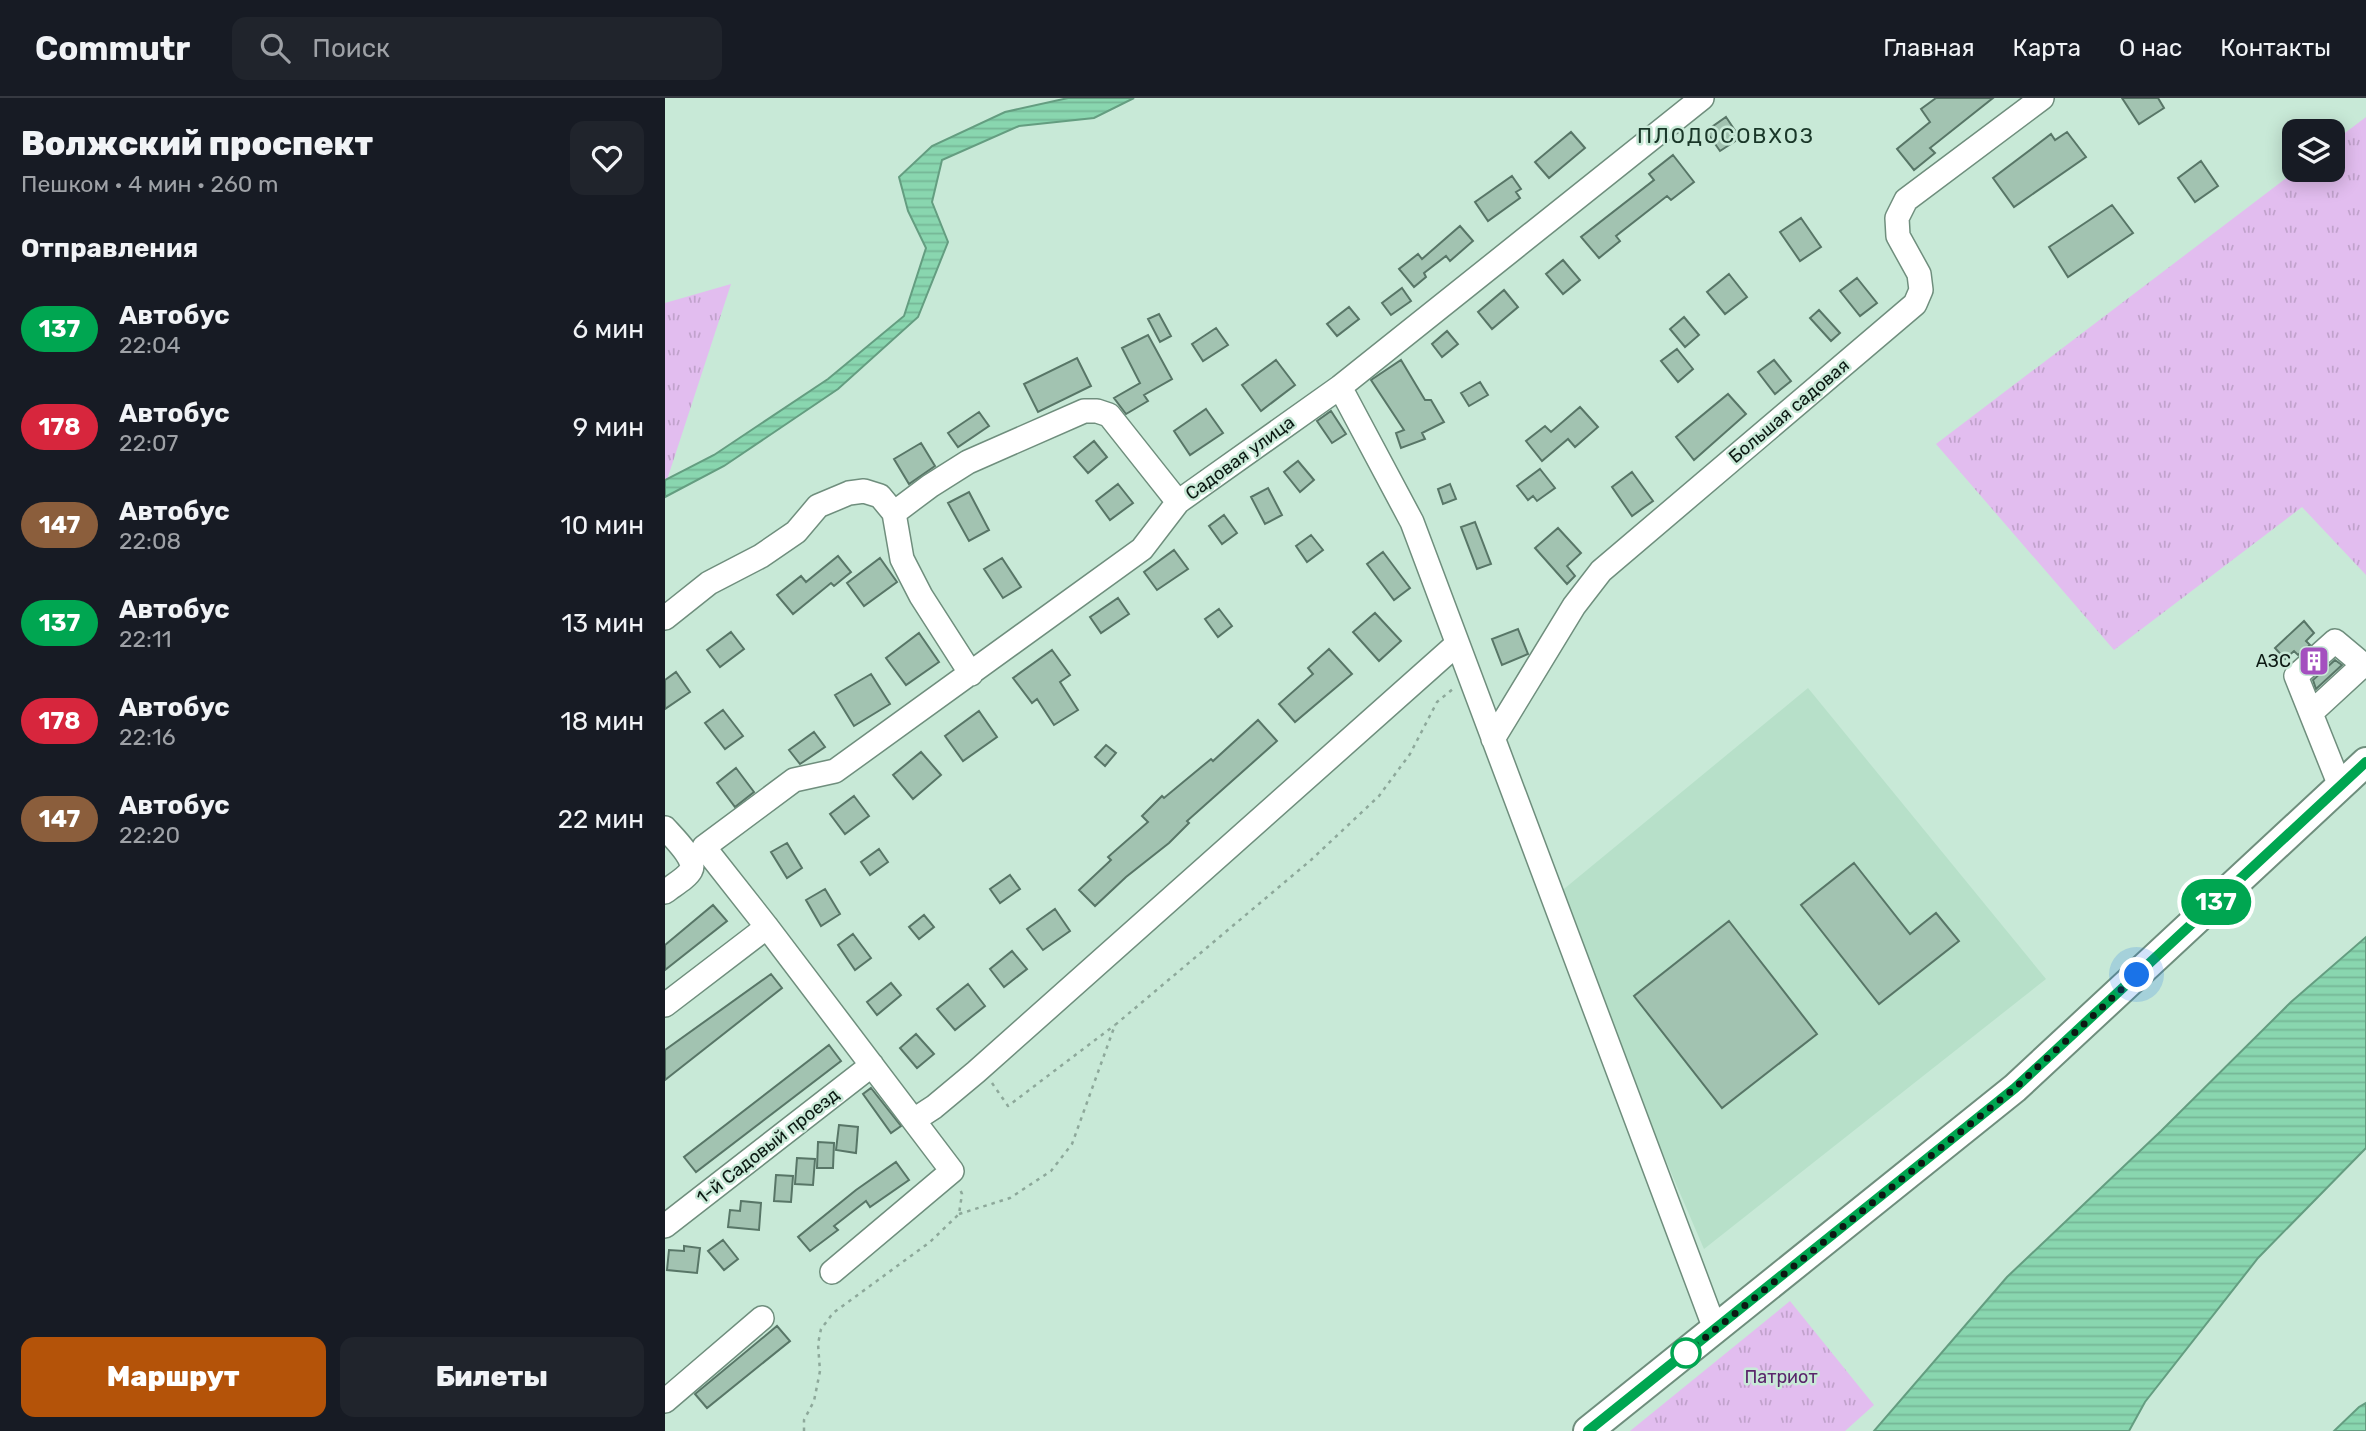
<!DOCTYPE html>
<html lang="ru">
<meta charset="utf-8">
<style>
body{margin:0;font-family:Rubik,sans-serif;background:#20242c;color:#f1f3f6;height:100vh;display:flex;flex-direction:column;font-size:26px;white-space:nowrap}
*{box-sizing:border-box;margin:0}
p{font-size:23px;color:#9ea1a6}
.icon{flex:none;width:38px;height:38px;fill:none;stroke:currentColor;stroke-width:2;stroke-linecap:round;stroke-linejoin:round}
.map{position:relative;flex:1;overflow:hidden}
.sheet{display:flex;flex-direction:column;background:#171b24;width:665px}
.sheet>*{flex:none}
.badge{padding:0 14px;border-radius:23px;font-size:24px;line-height:46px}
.tools{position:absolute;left:1617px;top:21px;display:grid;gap:14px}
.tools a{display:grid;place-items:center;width:63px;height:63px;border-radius:14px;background:#171b24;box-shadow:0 4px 18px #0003;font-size:35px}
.you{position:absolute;width:35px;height:35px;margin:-18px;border:5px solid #fff;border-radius:50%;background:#1a73e8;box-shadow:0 0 0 10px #1a73e833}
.map>.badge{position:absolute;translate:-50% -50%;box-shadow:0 0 0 4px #fff}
h2{padding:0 21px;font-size:26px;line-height:63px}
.round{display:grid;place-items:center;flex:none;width:74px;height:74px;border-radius:14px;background:#20242c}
.headline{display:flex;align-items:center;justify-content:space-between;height:119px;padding:0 21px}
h1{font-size:33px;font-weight:800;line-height:52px}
.cta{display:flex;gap:14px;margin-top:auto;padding:14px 21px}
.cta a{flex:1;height:80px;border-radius:14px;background:#b45309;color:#fff;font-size:28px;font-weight:800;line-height:80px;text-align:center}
.cta a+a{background:#20242c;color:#f1f3f6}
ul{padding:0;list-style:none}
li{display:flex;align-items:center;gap:21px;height:98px;padding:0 21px}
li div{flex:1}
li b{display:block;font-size:26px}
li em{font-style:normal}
li .badge{min-width:77px;font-weight:700;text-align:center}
header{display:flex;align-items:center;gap:42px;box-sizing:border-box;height:98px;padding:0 35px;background:#171b24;border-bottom:2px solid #363941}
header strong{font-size:33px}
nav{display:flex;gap:38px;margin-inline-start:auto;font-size:24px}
.search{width:490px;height:63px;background:#20242c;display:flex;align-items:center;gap:18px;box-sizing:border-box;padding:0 24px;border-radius:14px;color:#9ea1a6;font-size:26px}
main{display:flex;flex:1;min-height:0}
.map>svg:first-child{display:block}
.built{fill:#b7e0c9}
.grass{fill:url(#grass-tufts)}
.water{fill:url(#water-rules);stroke:#649d80;stroke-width:2}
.building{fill:#a2c3b1;stroke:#587667;stroke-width:2}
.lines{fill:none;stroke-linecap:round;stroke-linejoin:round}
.minor-casing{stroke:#6f8e7d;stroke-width:26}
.major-casing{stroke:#6f8e7d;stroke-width:32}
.path{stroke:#8da89a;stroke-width:2.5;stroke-dasharray:3.5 5;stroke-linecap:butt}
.minor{stroke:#fff;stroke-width:23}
.major{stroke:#fff;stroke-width:28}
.line-casing{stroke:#fff;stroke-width:16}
.line{stroke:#00a651;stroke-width:10}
.walk{stroke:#0c1913;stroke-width:7;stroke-dasharray:0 12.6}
.stop-dot{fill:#fff;stroke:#00a651;stroke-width:3.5}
.labels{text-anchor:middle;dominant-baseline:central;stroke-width:5;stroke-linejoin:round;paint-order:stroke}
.street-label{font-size:18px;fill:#0c1913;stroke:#c8e9d7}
.poi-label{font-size:18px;fill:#0c1913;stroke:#c8e9d7;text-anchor:end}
.park-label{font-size:18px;fill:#5a256b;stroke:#c8e9d7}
.quarter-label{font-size:21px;letter-spacing:2px;fill:#193628;stroke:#c8e9d7}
</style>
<header>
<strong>Commutr</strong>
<div class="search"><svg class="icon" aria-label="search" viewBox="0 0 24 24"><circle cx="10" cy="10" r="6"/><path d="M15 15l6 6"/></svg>Поиск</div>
<nav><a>Главная</a><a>Карта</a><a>О нас</a><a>Контакты</a></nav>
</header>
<main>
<section class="sheet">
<div class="headline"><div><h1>Волжский проспект</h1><p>Пешком · 4 мин · 260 m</p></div><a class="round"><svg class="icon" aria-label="heart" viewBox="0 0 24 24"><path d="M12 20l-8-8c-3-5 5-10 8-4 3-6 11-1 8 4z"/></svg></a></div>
<h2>Отправления</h2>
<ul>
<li><span class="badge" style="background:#00a651;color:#fff">137</span><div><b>Автобус</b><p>22:04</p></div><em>6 мин</em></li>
<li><span class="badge" style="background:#d7263d;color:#fff">178</span><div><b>Автобус</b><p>22:07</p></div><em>9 мин</em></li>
<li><span class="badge" style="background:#8b5e3c;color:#fff">147</span><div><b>Автобус</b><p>22:08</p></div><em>10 мин</em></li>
<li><span class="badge" style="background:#00a651;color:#fff">137</span><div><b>Автобус</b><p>22:11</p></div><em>13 мин</em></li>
<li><span class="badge" style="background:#d7263d;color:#fff">178</span><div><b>Автобус</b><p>22:16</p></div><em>18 мин</em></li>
<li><span class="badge" style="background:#8b5e3c;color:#fff">147</span><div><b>Автобус</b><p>22:20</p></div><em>22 мин</em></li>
</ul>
<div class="cta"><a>Маршрут</a><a>Билеты</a></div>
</section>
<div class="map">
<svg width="1701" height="1333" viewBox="0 0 1701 1333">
<defs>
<pattern id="grass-tufts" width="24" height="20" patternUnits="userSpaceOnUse" patternTransform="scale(1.75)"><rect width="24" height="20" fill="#e2bdef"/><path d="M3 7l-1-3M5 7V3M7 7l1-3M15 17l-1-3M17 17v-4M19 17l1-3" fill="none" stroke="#c1a2cc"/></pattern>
<pattern id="water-rules" width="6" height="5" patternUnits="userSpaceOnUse" patternTransform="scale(1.75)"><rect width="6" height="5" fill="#89d6af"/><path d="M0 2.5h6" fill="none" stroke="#75b796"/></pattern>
</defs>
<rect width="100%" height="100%" fill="#c8e9d7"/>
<path class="built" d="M1143 590 1381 881 1039 1151 888 800Z"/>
<path class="grass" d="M1701 19V477L1637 409 1449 552 1271 346 1632 72H1668V44Z
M66 186 0 388V205Z
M1125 1203 1209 1307 1180 1333H965Z"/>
<path class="water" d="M403 0H469L429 20 354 28 277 62 267 104 283 144 253 219 173 291 59 368 0 399V382L49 357 163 281 239 218 261 150 243 113 234 79 267 48 340 14Z
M1701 839V1050L1593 1160 1480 1304 1464 1333H1209L1342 1179 1496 1033 1626 904Z
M1701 1305V1333H1669L1694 1309Z"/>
<path class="building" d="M1271 0H1328L1265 50 1270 55 1249 72 1232 51 1265 24 1256 11Z
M1457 0H1493L1499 10 1474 26Z
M1061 19 1075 40 1055 53 1041 33Z
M906 34 920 50 884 80 870 64Z
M1402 34 1421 59 1349 109 1328 80 1386 36 1390 42Z
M1008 57 1029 84 1006 102 1002 98 951 138 955 143 934 160 916 139 989 82 984 76Z
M1536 63 1553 88 1530 104 1513 80Z
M847 78 856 91 851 94 855 100 823 123 810 104Z
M1447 107 1468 135 1403 179 1384 149Z
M1136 120 1156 149 1135 163 1115 134Z
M795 128 808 143 785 163 781 158 759 175 761 179 749 189 734 171 753 156 757 161Z
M898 162 915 182 898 196 881 176Z
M1064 176 1082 199 1060 216 1042 194Z
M1192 180 1212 205 1195 218 1175 193Z
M737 190 746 203 726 217 717 205Z
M839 192 853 209 827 231 813 214Z
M684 209 694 221 672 238 662 226Z
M1154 212 1175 235 1166 243 1145 220Z
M494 216 506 238 495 244 483 221Z
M1019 219 1034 237 1020 249 1005 231Z
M551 230 563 247 538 263 527 246Z
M782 233 793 246 777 259 767 246Z
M483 237 507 281 479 297 483 303 461 316 449 300 475 285 457 250Z
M1012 251 1028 271 1013 284 996 263Z
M412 260 426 288 373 314 359 286Z
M611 262 630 287 596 313 577 287Z
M736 262 760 302H766L779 324 757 335 760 341 736 350 731 335 739 332 706 282Z
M1109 262 1126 283 1110 296 1093 274Z
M815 284 823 297 804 308 796 295Z
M1063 296 1081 316 1029 362 1011 339Z
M915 309 933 329 910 349 903 341 877 363 861 343 880 328 886 334Z
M541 311 558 335 525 357 509 333Z
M666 313 681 336 667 345 652 323Z
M314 314 324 328 293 349 283 335Z
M429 343 442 359 423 375 409 359Z
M256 345 270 368 244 386 229 361Z
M633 363 649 382 635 394 619 374Z
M875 371 890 390 872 403 868 398 863 402 852 388Z
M967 374 988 403 967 418 947 389Z
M453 386 468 405 445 422 431 403Z
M785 386 791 401 778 406 773 391Z
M603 390 617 417 600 426 586 399Z
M304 394 324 432 304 443 283 405Z
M559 417 572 435 557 446 544 428Z
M810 424 826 466 812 471 796 429Z
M893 430 916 455 902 468 910 478 902 486 870 450Z
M646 437 658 452 642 464 631 448Z
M509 452 523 471 492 492 479 474Z
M718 454 745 490 729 502 702 466Z
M173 458 186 474 169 488 166 485 128 516 112 497 136 478 141 484Z
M215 460 232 484 199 508 182 485Z
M337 460 356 489 338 500 319 471Z
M453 500 464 516 436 535 425 519Z
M554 511 567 528 553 539 540 521Z
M710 515 736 543 714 563 688 534Z
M1639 523 1649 535 1641 543 1645 547 1633 557 1629 553 1620 561 1610 550Z
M853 531 863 556 837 567 827 541Z
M66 534 79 551 55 569 42 552Z
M254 535 274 564 241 587 221 560Z
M664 551 687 576 630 624 614 606 648 576 643 570Z
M387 552 405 577 395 584 413 612 389 627 372 601 367 605 348 580Z
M1670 562 1677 567 1651 591 1648 582Z
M11 574 25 594 0 611V582Z
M206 576 225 606 189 628 170 597Z
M58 612 78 638 60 651 40 625Z
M314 613 332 639 298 663 280 638Z
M593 622 612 643 522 723 524 725 504 745 461 779 430 808 414 792 446 762 443 759 483 724 477 718 497 698 499 700 546 661 548 663Z
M149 634 160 649 135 666 124 652Z
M441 647 451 655 440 668 430 659Z
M256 654 276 677 248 701 228 677Z
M71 670 89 694 70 709 52 685Z
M189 698 204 718 180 736 165 716Z
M122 745 137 770 122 780 106 754Z
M214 751 223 764 205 777 196 764Z
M1189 765 1245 836 1271 815 1294 843 1214 906 1136 807Z
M345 777 355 791 335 805 325 791Z
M160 791 175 816 156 828 141 802Z
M48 807 62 823 0 872V847Z
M390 811 405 833 378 852 362 831Z
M259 817 269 829 254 841 244 829Z
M1064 823 1152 936 1057 1010 969 898Z
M188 836 206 860 190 872 173 847Z
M347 853 362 871 339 889 325 871Z
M106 876 117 890 0 982V952Z
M226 885 236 897 212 917 202 904Z
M303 886 320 908 290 932 272 911Z
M251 936 269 956 252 970 235 950Z
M164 947 176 963 31 1074 19 1059Z
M206 990 236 1028 226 1035 198 996Z
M174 1027 193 1029 191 1055 171 1052Z
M153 1044 169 1045 168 1070H152Z
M132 1060 150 1061 148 1087 130 1086Z
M231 1064 244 1082 205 1109 201 1103 169 1128 173 1132 145 1153 133 1139 191 1092Z
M111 1077 128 1078 126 1104 109 1103Z
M76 1103 96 1105 94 1132 63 1129 65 1112 75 1113Z
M58 1142 73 1161 59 1172 43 1153Z
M19 1148 35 1150 32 1175 2 1172 4 1152 19 1153Z
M112 1228 125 1243 42 1310 30 1296Z"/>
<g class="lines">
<g class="minor-casing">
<path id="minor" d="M675 289 747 424 1050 1231
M229 415 265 388 303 364 419 313H432L444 317 513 404
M0 520 44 485 96 458 131 434 153 408 184 395 199 393 215 398 229 415 237 461 256 498 306 576
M1646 615 1697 568
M828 641 909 508 936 473 1250 206 1256 192 1254 176 1233 138 1232 120 1241 102 1377 0
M1675 688 1631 578 1670 543 1701 569
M0 730C7 738 32 762 26 772 22 780 7 788 0 794
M0 907 102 829
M249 1022 269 1009 311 974 792 546
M0 1128 207 967
M167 1174 287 1073 102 829 39 749 129 682 170 673 477 451 513 404 675 289 1037 0
M0 1303 97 1220"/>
</g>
<g class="major-casing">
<path id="major" d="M923 1333 1350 990 1701 664"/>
</g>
<path class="path" d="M327 985 343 1008 450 927
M294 1116 345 1100 386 1073 407 1046 450 927 646 762 714 698 745 656 772 604 789 590
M139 1333V1322L149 1303 155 1273 153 1246 156 1231 168 1215 265 1144 294 1116 297 1096 295 1091"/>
<use href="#minor" class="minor"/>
<use href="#major" class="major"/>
</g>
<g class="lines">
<g class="line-casing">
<path id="line" d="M923 1333 1350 990 1701 664"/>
</g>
<use href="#line" class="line"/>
<path class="walk" d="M1021 1255 1350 990 1472 877"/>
</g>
<defs>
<g id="building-square" transform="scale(1.575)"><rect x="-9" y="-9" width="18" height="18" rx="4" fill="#a450bf" stroke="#c8e9d7"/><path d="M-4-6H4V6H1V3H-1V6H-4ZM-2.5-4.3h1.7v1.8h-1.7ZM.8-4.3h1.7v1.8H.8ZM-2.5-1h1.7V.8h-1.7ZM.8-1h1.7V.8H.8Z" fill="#fff"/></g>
</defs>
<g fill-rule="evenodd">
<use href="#building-square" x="1649" y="563"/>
</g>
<circle class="stop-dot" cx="1021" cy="1255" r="14"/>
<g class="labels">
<g class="street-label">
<text transform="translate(1124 313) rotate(-40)">Большая садовая</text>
<text transform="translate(575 360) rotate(-36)">Садовая улица</text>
<text transform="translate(103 1048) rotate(-38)">1-й Садовый проезд</text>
</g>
<g class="poi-label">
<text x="1626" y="563">АЗС</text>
</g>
<g class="park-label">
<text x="1116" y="1279">Патриот</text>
</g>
<g class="quarter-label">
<text x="1061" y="37">ПЛОДОСОВХОЗ</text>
</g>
</g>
</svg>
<div class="tools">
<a><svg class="icon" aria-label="layers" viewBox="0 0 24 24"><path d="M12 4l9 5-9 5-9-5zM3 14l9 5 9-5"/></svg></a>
</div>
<div class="you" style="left:1472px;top:877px"></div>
<b class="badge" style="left:1551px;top:804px;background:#00a651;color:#fff">137</b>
</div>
</main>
